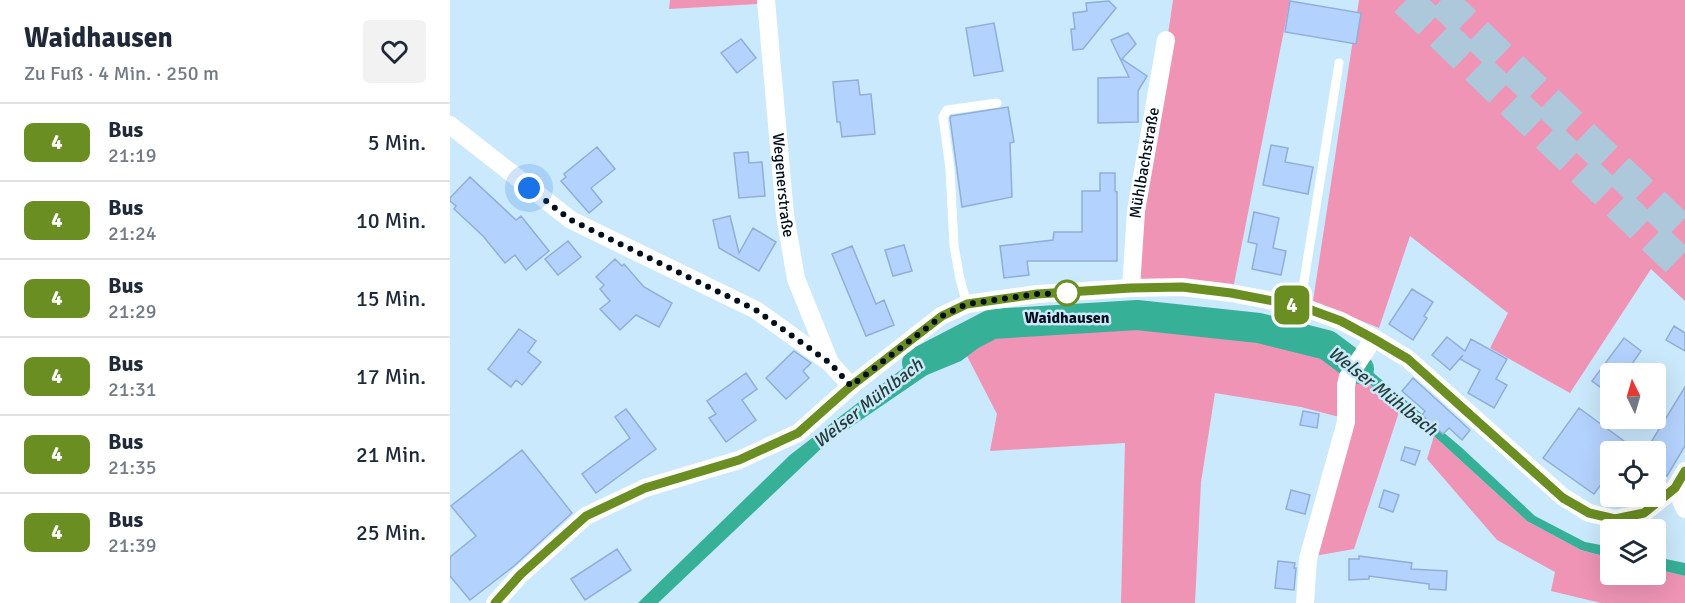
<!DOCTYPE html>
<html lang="de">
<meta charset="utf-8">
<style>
body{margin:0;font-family:Signika,sans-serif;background:#f2f2f3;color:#1f2937;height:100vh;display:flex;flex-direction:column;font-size:22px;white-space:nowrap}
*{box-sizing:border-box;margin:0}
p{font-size:20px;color:#747a83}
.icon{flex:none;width:33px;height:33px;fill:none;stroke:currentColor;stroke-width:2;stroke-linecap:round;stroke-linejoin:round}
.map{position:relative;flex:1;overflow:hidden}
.side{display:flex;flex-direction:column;background:#fff;width:450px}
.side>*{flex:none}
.badge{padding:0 12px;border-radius:9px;font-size:21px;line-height:39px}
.needle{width:39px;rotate:355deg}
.controls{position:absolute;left:1150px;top:363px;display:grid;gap:12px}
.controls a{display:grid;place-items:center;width:66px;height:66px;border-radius:6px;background:#fff;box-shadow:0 6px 24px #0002;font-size:30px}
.you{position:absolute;width:30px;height:30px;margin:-15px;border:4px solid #fff;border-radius:50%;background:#1a73e8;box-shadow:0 0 0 9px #1a73e833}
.map>.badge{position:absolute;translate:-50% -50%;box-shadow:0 0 0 3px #fff}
.round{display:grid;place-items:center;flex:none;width:63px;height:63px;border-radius:6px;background:#f2f2f3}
.summary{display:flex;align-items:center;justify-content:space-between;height:102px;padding:0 24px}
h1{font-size:28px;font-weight:800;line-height:45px}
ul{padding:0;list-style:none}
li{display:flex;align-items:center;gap:18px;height:78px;padding:0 24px;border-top:2px solid #e0e1e3}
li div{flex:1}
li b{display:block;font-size:22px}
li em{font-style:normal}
li .badge{min-width:66px;font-weight:700;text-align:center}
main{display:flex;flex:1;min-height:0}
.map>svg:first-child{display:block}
.green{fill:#ef94b5}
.water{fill:#37b098}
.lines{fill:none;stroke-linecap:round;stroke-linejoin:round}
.river{stroke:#37b098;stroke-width:30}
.building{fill:#b3d2fd;stroke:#90aed7;stroke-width:1.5}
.motorway-tunnel{stroke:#adc8da;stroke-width:33;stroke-dasharray:33 16;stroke-linecap:butt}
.service{stroke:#fff;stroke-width:9}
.minor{stroke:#fff;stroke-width:18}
.line-casing{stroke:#fff;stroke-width:14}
.line{stroke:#6b8e23;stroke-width:9}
.walk{stroke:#000f19;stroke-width:6;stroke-dasharray:0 10.8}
.stop-dot{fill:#fff;stroke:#6b8e23;stroke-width:3}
.labels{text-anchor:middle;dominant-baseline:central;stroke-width:5;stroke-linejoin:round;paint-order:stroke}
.street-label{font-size:16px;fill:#000f19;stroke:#cbe9fc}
.stop-label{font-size:16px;font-weight:bold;fill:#000f19;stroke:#cbe9fc}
.water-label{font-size:18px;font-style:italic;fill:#233d37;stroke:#cbe9fc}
</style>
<main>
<section class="side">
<div class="summary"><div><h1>Waidhausen</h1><p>Zu Fuß · 4 Min. · 250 m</p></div><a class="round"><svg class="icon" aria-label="heart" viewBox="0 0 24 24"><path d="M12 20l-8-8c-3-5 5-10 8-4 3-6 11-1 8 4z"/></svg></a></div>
<ul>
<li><span class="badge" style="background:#6b8e23;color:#fff">4</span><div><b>Bus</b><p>21:19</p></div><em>5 Min.</em></li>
<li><span class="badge" style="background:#6b8e23;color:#fff">4</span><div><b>Bus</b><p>21:24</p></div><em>10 Min.</em></li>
<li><span class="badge" style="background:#6b8e23;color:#fff">4</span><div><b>Bus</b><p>21:29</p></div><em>15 Min.</em></li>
<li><span class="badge" style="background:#6b8e23;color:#fff">4</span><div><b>Bus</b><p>21:31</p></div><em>17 Min.</em></li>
<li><span class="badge" style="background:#6b8e23;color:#fff">4</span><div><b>Bus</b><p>21:35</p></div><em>21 Min.</em></li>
<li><span class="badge" style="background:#6b8e23;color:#fff">4</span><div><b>Bus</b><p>21:39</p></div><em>25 Min.</em></li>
</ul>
</section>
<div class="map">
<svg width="1235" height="603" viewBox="0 0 1235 603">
<rect width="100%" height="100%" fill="#cbe9fc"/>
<path class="green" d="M220 0H313L307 4 219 9Z
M723 0H840L783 289 682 282Z
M909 0H1235V301L1201 269 1120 393 1040 348 1058 313 960 236 929 328 863 301Z
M685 323 803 334 871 350 902 370 950 409 904 549 859 557 897 419 851 407 765 393 751 482 745 603H671L675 443 540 451 547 414 517 356 543 337Z
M984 436 1077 521 1131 550 1161 558V574H1206V569L1235 576V603H1151L1101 591 1105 572 1047 540 977 459Z"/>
<path class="water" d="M687 315 809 328 877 345 913 364 1012 448 1085 516 1135 542 1161 547V558L1131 550 1077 521 984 436 902 370 871 350 803 334 685 323 543 337 511 361 477 375 376 444 208 603H188L340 455 457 365 542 324Z
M1206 557 1235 563V576L1206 569Z"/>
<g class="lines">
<path class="river" d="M467 363 542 324 687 315 809 328 877 345 909 369"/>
</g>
<path class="building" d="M659 1 666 8 633 49 623 50 621 29H625L623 13 637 11 636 3Z
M840 1 911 13 906 44 835 32Z
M544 23 553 71 524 76 516 28Z
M678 33 686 44 672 59 697 76 688 91V122L648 123V78L679 77 661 40Z
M291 39 306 58 287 73 271 53Z
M408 80 410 95 421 94 425 134 392 137 390 122H387L383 82Z
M558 107 564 142 560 143 562 197 512 207 500 118 501 116Z
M821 145 838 148 835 162 863 167 858 194 813 185Z
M147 147 165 169 141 188 152 202 139 213 111 181 116 177 114 174Z
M298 152 299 163 312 162 315 196 289 198 284 153Z
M650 173H665V191L667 192V261H577L579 275 554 278 550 246 603 240 604 232H632V191H650Z
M20 177 66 220 71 216 99 251 76 270 65 255 55 263 33 236 4 209 6 206 0 201V198Z
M804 212 829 218 823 248 836 251 831 275 802 269 807 244 798 242Z
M280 216 289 253 303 228 326 242 309 271 269 248 263 220Z
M118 241 131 257 108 275 95 259Z
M454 245 462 271 443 276 435 250Z
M402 246 426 304 434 300 444 325 416 336 382 254Z
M165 259 172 266 174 264 194 287 222 303 209 327 186 315 170 330 150 309 160 301 150 289 154 285 146 277Z
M962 289 983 302 974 316 977 318 963 340 939 324Z
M1224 326 1235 333V351L1216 340Z
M69 329 86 341 78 352 91 362 72 385 66 380 61 387 38 369Z
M997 337 1015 351 1021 339 1057 359 1046 379 1057 385 1044 408 1018 393 1030 370 1010 359 1013 355 1000 370 982 355Z
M1174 338 1191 351 1175 374H1161V395L1142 381Z
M344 351 361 363 353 371 359 378 336 399 316 378Z
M296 373 307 389 292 400 306 420 276 442 259 418 266 414 257 401Z
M963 378 1020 430 1012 440 999 428 993 434 972 415 975 411 952 391Z
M1235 387V446L1217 476 1206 469V452H1195Z
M1129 408 1189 452H1161V471L1144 494 1093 458Z
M176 409 206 449 146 493 132 474 180 438 165 417Z
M853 411 869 414 867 428 850 425Z
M955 447 970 451 965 465 951 460Z
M72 450 122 513 64 566 20 600 0 576V557L26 536 1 506Z
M841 490 860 495 855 514 836 509Z
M934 490 949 495 943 512 929 507Z
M167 549 181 570 135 600 121 579Z
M909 556 962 563 961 569 997 571 996 590 979 589V584L919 576V579L899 580V559H909Z
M828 561 845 563 844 568H846L844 590 825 588Z"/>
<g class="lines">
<path class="motorway-tunnel" d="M956 0 1235 268
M991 0 1235 234"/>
<path class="service" d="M517 304 510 279 504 246 500 169 493 117 497 110 547 103
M850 306 889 63"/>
<g class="minor">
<path id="s1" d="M316 0 335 215 346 279 380 363"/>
<path d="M0 125 121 220 306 310 380 363 401 386"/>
<path id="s2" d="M681 288 686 211 716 40"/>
<path d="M1225 488 1235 509"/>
<path d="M45 603 70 575 136 516 195 488 289 460 348 433 401 386 491 316 517 304 587 294 681 288 732 287 781 293 850 306 891 321 924 338 958 359 1113 497 1139 513 1165 519 1194 513 1225 488 1235 471"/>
<path d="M855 603 858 559 896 422V385L898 377 924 338"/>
</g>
</g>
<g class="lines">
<g class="line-casing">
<path id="line" d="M45 603 70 575 136 516 195 488 289 460 348 433 401 386 492 316 517 304 587 294 681 288 732 287 781 293 850 306 891 321 924 339 958 359 1113 498 1139 513 1165 519 1194 513 1225 488 1235 471"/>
</g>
<use href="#line" class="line"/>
<path class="walk" d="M79 188 121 220 306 310 380 363 401 386 492 316 517 304 587 294 617 293"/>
</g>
<circle class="stop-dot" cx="617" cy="293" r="12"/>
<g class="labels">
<g class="street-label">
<text stroke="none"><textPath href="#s2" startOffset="126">Mühlbachstraße</textPath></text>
<text stroke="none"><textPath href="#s1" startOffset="186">Wegenerstraße</textPath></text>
</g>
<g class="stop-label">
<text x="617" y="318">Waidhausen</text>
</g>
<g class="water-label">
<text transform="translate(933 391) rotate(38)">Welser Mühlbach</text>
<text transform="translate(418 403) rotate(-38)">Welser Mühlbach</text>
</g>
</g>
</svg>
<div class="controls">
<a><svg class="needle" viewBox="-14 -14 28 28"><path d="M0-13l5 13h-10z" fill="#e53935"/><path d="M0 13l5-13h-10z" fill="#747a83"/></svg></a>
<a><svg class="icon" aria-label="locate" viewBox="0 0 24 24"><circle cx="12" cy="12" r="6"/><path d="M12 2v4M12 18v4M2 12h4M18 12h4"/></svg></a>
<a><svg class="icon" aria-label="layers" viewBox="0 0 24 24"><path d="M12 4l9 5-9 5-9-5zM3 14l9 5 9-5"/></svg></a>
</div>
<div class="you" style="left:79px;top:188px"></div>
<b class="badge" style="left:842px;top:305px;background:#6b8e23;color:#fff">4</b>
</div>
</main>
